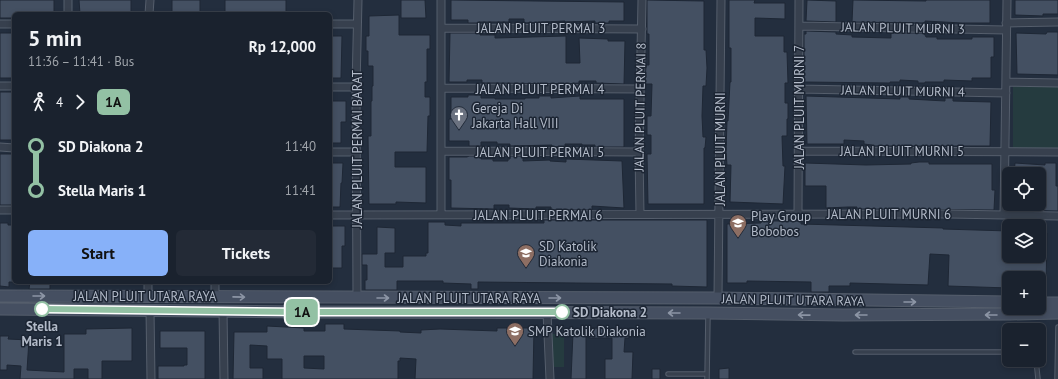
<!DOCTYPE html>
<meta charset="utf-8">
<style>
body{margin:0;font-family:"PT Sans",sans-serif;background:#232a36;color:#f1f3f6;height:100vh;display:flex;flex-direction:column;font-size:15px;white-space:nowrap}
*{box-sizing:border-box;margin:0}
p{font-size:13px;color:#9fa4aa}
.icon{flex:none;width:22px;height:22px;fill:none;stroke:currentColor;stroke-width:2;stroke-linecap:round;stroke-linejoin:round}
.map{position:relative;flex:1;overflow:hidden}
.side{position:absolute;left:12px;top:12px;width:320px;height:272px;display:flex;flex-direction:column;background:#1a222e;border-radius:6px;box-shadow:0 2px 6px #0003,0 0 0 1px #383f4a}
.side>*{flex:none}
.badge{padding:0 8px;border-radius:6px;font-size:14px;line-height:26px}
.buttons{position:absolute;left:1002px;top:167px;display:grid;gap:8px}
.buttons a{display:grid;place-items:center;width:44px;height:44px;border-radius:6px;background:#1a222e;box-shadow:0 2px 6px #0003,0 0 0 1px #383f4a;font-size:20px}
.map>.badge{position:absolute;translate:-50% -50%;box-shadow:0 0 0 2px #fff}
.legs{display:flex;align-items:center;gap:6px;height:44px;padding:0 16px;font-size:13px}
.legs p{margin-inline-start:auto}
.summary{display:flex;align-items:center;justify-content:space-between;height:68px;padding:0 16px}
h1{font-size:22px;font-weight:700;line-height:30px}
.action{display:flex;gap:8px;margin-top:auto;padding:8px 16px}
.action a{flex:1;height:46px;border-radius:6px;background:#87b1f9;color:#111;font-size:16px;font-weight:700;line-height:46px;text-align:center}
.action a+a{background:#232a36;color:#f1f3f6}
ul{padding:0 16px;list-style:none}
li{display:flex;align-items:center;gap:14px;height:44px;font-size:15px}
li i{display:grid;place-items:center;width:6px;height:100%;margin:0 5px;background:currentColor}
li i::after{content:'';width:10px;height:10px;margin:-5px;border:3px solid;border-radius:50%;background:#1a222e}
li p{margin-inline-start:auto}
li:first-child i{background:linear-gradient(#0000 50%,currentColor 0)}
li:last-child i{background:linear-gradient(currentColor 50%,#0000 0)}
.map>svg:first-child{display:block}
.green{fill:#253b3f}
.building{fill:#445062;stroke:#1e2735;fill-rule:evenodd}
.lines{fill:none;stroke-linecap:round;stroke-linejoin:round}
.lane-casing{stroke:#555e6c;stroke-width:5.5}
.street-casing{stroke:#555e6c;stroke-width:9}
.secondary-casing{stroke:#555e6c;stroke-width:13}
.lane{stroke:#37404e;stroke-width:3.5}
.street{stroke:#37404e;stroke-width:7}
.secondary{stroke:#454f61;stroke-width:11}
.oneway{stroke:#8c95a5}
.line-1-casing{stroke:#fff;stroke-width:9}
.line-1{stroke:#93c1a4;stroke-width:6}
.stop-1-dot{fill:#fff;stroke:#93c1a4;stroke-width:2}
.labels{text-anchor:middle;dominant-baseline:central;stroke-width:3;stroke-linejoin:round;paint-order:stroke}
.street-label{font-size:13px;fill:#b3bbc9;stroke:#1c2533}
.poi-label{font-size:13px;fill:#b3bbc9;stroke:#1c2533;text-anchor:start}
.stop-label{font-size:13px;font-weight:bold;fill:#b3bbc9;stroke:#1c2533;text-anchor:start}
</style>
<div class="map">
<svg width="1058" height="379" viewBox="0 0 1058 379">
<rect width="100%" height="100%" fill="#232e3e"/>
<path class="green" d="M1013 83H1058V148H1013Z
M549 334H564V367H549Z"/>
<path class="building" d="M0 0H54V14H14V18H0Z
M79 0H131V14H80Z
M172 0H200V13H172Z
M225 0H286V14H225Z
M401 0H425L426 18H401Z
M451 0 624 2V21H609V23H595V21L565 22V21L524 23V19H509V22H479V23H468V20H451Z
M647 0 704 1V50H706L707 68 706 86H703L702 116 703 137H706L705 148H704V204H648L647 154H651V135H647V116H651L652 84H645L646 65H649V34H647Z
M729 0H755L754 3H785V19L755 18V36H784V52H787L788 83H785V103H788V119H787V136H782L783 166H785L783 204 730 202 731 165H727L726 152 727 121H728L730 82H731V48H729Z
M807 0 836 1V22L806 21Z
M853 0 926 1V0H990V23H962L925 21V23L852 22Z
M1015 0H1058V14H1043V16L1015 15Z
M399 15V35H430V49H427V82H425V97H430V116H428L427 152H395V167H426V203L396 202V204H369L368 136H371V101H372V86H373V66H368V51H366V36H369V16Z
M806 31 836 32V34L852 35V37L891 38V33H924L926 37H937V39H972V37H994V57H991V78H972V81L944 80V82H925V83H918V81L900 80V82H890V83L804 82V34H806Z
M1047 32H1058V75L1017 74 1016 33 1046 34Z
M0 33H14V78H0Z
M450 33H480V35H495V38L566 36V63H580L579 38 608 39V41H625L624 84 596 83V81H579V83L565 84 496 83H482V80H467V82H449Z
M330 36H342L341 78H330Z
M0 92H14V140H0Z
M468 95H481V98H495V99H525V98H539V96H551V98L580 96V99H624V147H595V145H582V144H565V147H552V145L510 146V144H497V142H481V146H469V141H449V119H451V97H468Z
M806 96 900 99V97H909V99L945 101V98H953V101L991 102 990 146H872V145L864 144V141L844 140V144H807Z
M330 101H346V122H341V143H330Z
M0 154H14V205H0Z
M469 156H481V159H493V161H508V159H510V156H523V161L550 160V161L566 162V159L622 161 624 208 592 206V210H551V207H536V209L509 208V205H494V209L451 208V180H449V157H467Z
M919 162H929V164H992V190H995L994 210 857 209V207H848L826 208V186H805V163L866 165 911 164V163Z
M330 163H343L342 183H341L340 207H330Z
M1015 163 1045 165V163H1056V186H1058V211L1014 210V204H1039V174H1014Z
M544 220H707V287L672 286V284L478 282V289H471V284L443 283V281H397V290H365V280H367V265H362V254H377V227L395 228V253H385V267H403V256H426V253H428V222H445V225L461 226V223H544Z
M761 221H801V224L943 228V229L1009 231V259L1039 260V232L1047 233 1046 289H1039V278H1009V288L948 286 949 255 930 254 928 285 850 283V286H829V292H811V282L747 281V283H727V224L761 223Z
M0 223H8V225H14V282H9V287L0 286Z
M330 226H345V246H342V268H330Z
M30 282H50V289H29Z
M325 324H344V329L400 331V332L421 333V330L440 329 497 331V328H534L533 379H415L416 359 400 358V361H398V379H282V359H267V346L250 345V368H263V379H233L234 332H267V326L304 328V331H325ZM304 356H324V369L304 368Z
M132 328V361H102V379H88V369H74V379H20L21 366 7 365V370H0V336H9L8 339 29 340 27 370 64 372V334H86V329Z
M589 328 629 329V338H625L624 352H633L632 379H605V359H612V338H589Z
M160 331H205V379H158V366H184V365H187V348H160Z
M573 333H586V379H571Z
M729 368V379H719V369Z
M652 369H660V379H652Z"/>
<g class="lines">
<g class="lane-casing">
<path id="lane" d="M855 352H1009
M1036 360 1038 379
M668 374H707
M707 379 708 314
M1057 379 1058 327"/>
</g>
<g class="street-casing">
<path id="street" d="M68 0V14
M149 14 150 0
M1006 23 1058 22
M0 24H14
M330 24H357
M800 26 1006 30
M441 28 642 29
M1006 82 1058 83
M0 86H14
M330 87H356
M441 88 640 89
M799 89 1006 93
M0 147 14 148
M441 151 639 152
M799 151 1058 152
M330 152H357
M0 210H14
M640 214 639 152 642 0
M798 214 799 0
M330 215 948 214 1058 216
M441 215V0
M1004 215 1007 0
M148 282V296
M215 282V297
M357 298 356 87 358 0
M718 298 721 0
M150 310 151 379
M223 310 224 379
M547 312 550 379"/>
</g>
<g class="secondary-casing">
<path id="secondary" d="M0 296 718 298 1009 302
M1039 303H1058
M0 309 306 312 708 313 843 315 1011 314 1058 313"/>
</g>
<use href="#lane" class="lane"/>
<use href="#street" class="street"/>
<use href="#secondary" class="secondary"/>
</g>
<defs><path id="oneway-shaft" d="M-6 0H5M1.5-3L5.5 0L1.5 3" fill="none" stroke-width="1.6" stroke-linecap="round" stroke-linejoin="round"/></defs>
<g class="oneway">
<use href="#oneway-shaft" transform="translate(39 296)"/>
<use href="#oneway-shaft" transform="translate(239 297) rotate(1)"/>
<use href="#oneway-shaft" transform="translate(383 298)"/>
<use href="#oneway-shaft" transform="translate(555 298)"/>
<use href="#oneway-shaft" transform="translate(910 302)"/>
<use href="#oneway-shaft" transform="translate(674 313) rotate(-180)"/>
<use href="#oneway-shaft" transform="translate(804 315) rotate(-179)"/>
<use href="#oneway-shaft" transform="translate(861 315) rotate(180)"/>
<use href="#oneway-shaft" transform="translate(991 315) rotate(180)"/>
</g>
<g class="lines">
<g class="line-1-casing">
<path id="line-1" d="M42 309 306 312H562"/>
</g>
<use href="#line-1" class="line-1"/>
</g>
<defs>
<g id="church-pin" transform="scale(0.9)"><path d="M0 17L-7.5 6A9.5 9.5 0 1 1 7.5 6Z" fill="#6b7280" stroke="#1c2533"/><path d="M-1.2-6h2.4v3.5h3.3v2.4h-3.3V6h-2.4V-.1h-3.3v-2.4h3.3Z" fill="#fff"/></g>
<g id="school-pin" transform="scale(0.9)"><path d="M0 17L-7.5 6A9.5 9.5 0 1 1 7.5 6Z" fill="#8d6e63" stroke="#1c2533"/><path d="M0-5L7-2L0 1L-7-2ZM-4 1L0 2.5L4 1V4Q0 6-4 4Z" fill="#fff"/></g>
</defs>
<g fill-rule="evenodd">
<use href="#church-pin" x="459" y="115"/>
<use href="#school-pin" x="738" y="223"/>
<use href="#school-pin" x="526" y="253"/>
<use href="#school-pin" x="515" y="331"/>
</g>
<g class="stop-1-dot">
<circle cx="42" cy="309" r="7"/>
<circle cx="562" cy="312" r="7"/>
</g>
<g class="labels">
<g class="street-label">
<text x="541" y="28">JALAN PLUIT PERMAI 3</text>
<text transform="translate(903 28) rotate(1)">JALAN PLUIT MURNI 3</text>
<text x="540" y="89">JALAN PLUIT PERMAI 4</text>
<text transform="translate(903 91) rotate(1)">JALAN PLUIT MURNI 4</text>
<text transform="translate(640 107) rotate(-89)">JALAN PLUIT PERMAI 8</text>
<text transform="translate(799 107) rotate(-90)">JALAN PLUIT MURNI 7</text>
<text transform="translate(357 149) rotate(-90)">JALAN PLUIT PERMAI BARAT</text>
<text transform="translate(720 149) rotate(-90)">JALAN PLUIT MURNI</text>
<text x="902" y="151">JALAN PLUIT MURNI 5</text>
<text x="540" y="152">JALAN PLUIT PERMAI 5</text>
<text x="889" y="214">JALAN PLUIT MURNI 6</text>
<text x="538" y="215">JALAN PLUIT PERMAI 6</text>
<text x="145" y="296">JALAN PLUIT UTARA RAYA</text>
<text x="469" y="298">JALAN PLUIT UTARA RAYA</text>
<text transform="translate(793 300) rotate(1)">JALAN PLUIT UTARA RAYA</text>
</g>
<g class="poi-label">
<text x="472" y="108">Gereja Di<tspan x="472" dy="15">Jakarta Hall VIII</tspan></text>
<text x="751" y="216">Play Group<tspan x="751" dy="15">Bobobos</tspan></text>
<text x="539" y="246">SD Katolik<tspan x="539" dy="15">Diakonia</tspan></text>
<text x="528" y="331">SMP Katolik Diakonia</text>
</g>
<g class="stop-label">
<text x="573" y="312">SD Diakona 2</text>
<text x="42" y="326" text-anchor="middle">Stella<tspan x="42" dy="15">Maris 1</tspan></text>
</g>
</g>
</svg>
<div class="buttons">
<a><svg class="icon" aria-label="locate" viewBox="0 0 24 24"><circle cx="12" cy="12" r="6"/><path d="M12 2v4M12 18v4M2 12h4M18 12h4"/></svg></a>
<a><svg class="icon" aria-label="layers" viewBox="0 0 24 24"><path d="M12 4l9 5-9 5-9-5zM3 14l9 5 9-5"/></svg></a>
<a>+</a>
<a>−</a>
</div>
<b class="badge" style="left:302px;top:312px;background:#93c1a4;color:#111">1A</b>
<section class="side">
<div class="summary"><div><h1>5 min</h1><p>11:36 – 11:41 · Bus</p></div><b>Rp 12,000</b></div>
<div class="legs"><svg class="icon" aria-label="walk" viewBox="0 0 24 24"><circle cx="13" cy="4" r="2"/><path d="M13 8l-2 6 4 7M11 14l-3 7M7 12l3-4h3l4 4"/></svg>4<svg class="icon" aria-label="forward" viewBox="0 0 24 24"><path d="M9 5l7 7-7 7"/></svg><b class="badge" style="background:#93c1a4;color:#111">1A</b></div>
<ul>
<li><i style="color:#93c1a4"></i><b>SD Diakona 2</b><p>11:40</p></li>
<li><i style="color:#93c1a4"></i><b>Stella Maris 1</b><p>11:41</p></li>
</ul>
<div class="action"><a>Start</a><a>Tickets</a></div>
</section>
</div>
